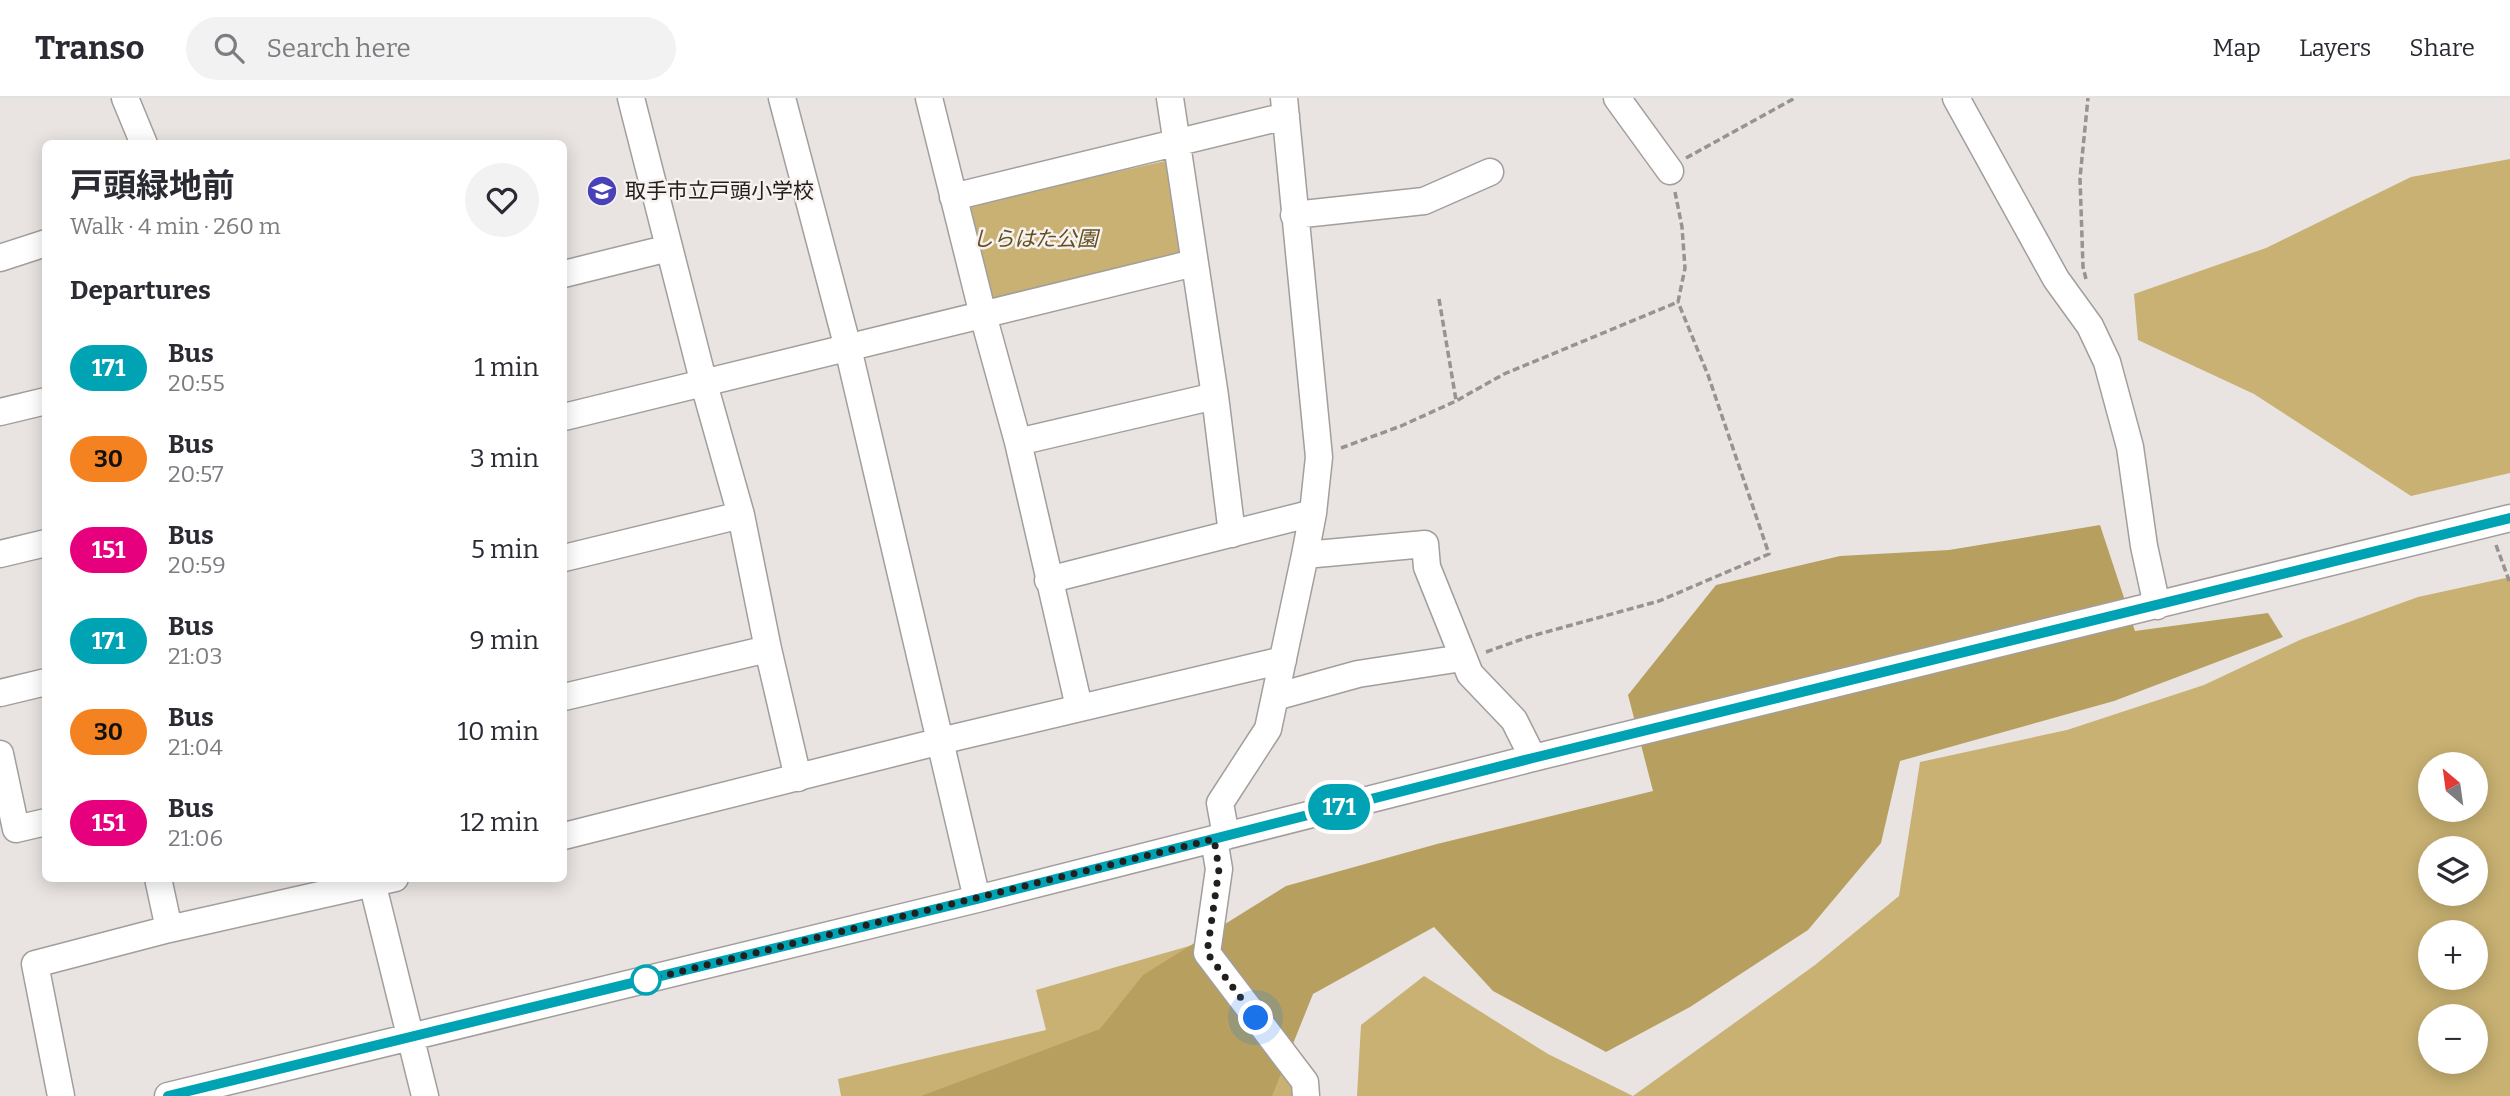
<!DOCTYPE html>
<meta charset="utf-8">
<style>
body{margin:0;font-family:Bitter,"Noto Sans JP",serif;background:#f2f2f3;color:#2b2b33;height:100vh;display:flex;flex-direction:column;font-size:26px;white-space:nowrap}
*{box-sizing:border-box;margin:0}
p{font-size:23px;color:#7c7c81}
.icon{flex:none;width:38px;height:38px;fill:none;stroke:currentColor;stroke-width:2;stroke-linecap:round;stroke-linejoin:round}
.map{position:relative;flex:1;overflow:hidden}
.drawer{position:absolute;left:42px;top:42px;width:525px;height:742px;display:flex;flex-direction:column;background:#fff;border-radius:10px;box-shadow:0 4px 18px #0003}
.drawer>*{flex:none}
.badge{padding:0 14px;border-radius:23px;font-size:24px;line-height:46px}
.needle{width:46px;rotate:331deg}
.fabs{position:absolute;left:2418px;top:654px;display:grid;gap:14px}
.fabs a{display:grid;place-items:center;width:70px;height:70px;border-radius:50%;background:#fff;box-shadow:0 4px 18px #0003;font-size:35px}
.you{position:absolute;width:35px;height:35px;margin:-18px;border:5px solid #fff;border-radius:50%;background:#1a73e8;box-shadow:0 0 0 10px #1a73e833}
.map>.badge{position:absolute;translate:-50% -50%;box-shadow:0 0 0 4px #fff}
h2{padding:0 28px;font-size:26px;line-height:63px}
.round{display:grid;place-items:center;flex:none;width:74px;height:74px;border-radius:37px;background:#f2f2f3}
.overview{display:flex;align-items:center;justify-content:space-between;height:119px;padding:0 28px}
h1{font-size:33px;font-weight:700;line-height:52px}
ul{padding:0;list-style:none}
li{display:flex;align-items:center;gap:21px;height:91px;padding:0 28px}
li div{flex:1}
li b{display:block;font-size:26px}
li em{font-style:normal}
li .badge{min-width:77px;font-weight:700;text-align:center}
header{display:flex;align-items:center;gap:42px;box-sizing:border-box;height:98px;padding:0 35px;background:#fff;border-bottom:2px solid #e1e1e2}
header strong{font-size:33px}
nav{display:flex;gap:38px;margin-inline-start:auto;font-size:24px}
.search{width:490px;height:63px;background:#f2f2f3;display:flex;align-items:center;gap:18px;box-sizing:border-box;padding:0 24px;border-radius:38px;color:#7c7c81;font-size:26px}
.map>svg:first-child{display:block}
.green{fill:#c8b172;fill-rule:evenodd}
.forest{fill:#b7a05f}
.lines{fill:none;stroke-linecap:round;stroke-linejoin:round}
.minor-casing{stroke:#a29e9c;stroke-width:29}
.path{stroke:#969391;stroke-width:3.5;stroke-dasharray:7 3.5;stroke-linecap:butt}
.minor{stroke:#fff;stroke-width:26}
.line-casing{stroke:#fff;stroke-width:16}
.line{stroke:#00a3b4;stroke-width:10}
.walk{stroke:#22201f;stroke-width:7;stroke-dasharray:0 12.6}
.stop-dot{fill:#fff;stroke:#00a3b4;stroke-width:3.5}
.labels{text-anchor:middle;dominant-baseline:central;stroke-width:5;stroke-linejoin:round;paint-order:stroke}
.poi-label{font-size:21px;fill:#22201f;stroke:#f7f1f0;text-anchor:start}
.park-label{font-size:21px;font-style:italic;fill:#625120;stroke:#f7f1f0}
</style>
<header>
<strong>Transo</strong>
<div class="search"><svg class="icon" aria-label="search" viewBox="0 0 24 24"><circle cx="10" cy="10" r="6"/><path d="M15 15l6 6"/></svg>Search here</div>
<nav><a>Map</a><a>Layers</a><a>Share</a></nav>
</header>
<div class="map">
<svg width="2510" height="998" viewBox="0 0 2510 998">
<rect width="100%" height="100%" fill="#e9e4e2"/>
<path class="green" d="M2510 61V375L2411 398 2254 296 2138 242 2134 196 2266 150 2411 79Z
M1170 62 1181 155 989 202 967 107Z
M2510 479V998H1633L1815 867 1899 798 1920 664 2067 632 2204 587 2302 541 2418 499ZM2431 667H2476V712H2431ZM2431 751H2476V796H2431ZM2431 835H2476V880H2431ZM2431 919H2476V964H2431Z
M1231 836 1299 998H841L838 981 1046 932 1036 892Z
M1424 878 1548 956 1633 998H1357L1361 927Z"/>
<path class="forest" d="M2100 427 2135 533 2268 515 2283 539 2114 603 1900 663 1881 745 1808 832 1690 909 1606 954 1493 893 1434 829 1313 896 1272 998H921L1100 931 1143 877 1286 788 1437 746 1653 693 1628 597 1716 487 1840 458 1949 452Z"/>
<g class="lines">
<g class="minor-casing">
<path id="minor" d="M125 0 144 46
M631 0 704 286 741 417 768 551 798 680
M782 0 848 250 977 801
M929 0 983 217 1018 344 1079 609
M1170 0 1215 298 1232 436
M1617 0 1670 73
M1956 0 2056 181 2090 228 2107 264 2130 349 2144 448 2157 508
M953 99 1286 18
M1294 117 1424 103 1490 74
M0 160 46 145
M564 176 669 150
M0 314 46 303
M564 319 1194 165
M1018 344 1215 298
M0 456 46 445
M1305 457 1425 446 1427 469 1470 576 1514 622 1533 660
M564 460 741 417
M1048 482 1313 415
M0 595 46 584
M564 599 768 551
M1275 599 1358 576 1462 560
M0 656 16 731 46 724
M564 738 957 639 1283 562
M1226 738 1220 705 1268 631 1305 457 1313 415 1319 359 1284 0
M1214 741 1219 771 1207 855 1305 984 1306 998
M158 780 169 831
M371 780 425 998
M61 998 35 866 169 831 395 780
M168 998 977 801 1533 660 2510 420"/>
</g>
<path class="path" d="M1686 60 1795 0
M2086 181 2083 169 2080 80 2088 0
M1439 201 1456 302
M1341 350 1401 328 1456 303 1504 276 1678 204 1685 170 1682 129 1675 94
M2496 447 2510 485
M1486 554 1528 539 1659 503 1769 456 1708 277 1678 204"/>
<use href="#minor" class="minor"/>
</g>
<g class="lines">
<g class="line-casing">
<path id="line" d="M168 998 977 801 1533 660 2510 420"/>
</g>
<use href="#line" class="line"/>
<path class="walk" d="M646 882 1214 741 1219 771 1207 855 1256 920"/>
</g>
<defs>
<g id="school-disc" transform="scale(1.575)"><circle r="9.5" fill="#4941b7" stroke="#f7f1f0"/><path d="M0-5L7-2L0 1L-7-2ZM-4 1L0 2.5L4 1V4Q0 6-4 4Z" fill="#fff"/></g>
</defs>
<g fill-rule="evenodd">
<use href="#school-disc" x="602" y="93"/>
</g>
<circle class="stop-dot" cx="646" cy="882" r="14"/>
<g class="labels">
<g class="poi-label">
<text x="625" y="93">取手市立戸頭小学校</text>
</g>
<g class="park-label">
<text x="1035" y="141">しらはた公園</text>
</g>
</g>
</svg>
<div class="fabs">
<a><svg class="needle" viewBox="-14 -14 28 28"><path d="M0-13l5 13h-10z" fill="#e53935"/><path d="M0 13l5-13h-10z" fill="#7c7c81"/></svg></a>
<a><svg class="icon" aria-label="layers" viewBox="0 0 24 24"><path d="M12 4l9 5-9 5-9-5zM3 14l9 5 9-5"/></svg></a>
<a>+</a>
<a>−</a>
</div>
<div class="you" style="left:1256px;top:920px"></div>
<b class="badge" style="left:1339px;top:709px;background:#00a3b4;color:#fff">171</b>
<section class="drawer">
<div class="overview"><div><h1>戸頭緑地前</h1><p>Walk · 4 min · 260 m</p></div><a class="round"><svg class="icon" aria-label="heart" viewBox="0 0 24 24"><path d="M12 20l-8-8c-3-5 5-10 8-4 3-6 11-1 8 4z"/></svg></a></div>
<h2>Departures</h2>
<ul>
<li><span class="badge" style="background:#00a3b4;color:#fff">171</span><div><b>Bus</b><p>20:55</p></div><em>1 min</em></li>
<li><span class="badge" style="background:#f58220;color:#111">30</span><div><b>Bus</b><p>20:57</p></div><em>3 min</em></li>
<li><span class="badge" style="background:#e6007e;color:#fff">151</span><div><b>Bus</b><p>20:59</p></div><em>5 min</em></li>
<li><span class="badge" style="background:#00a3b4;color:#fff">171</span><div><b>Bus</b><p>21:03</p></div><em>9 min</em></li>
<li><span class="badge" style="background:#f58220;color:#111">30</span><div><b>Bus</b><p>21:04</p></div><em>10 min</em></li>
<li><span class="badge" style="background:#e6007e;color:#fff">151</span><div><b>Bus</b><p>21:06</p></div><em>12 min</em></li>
</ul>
</section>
</div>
